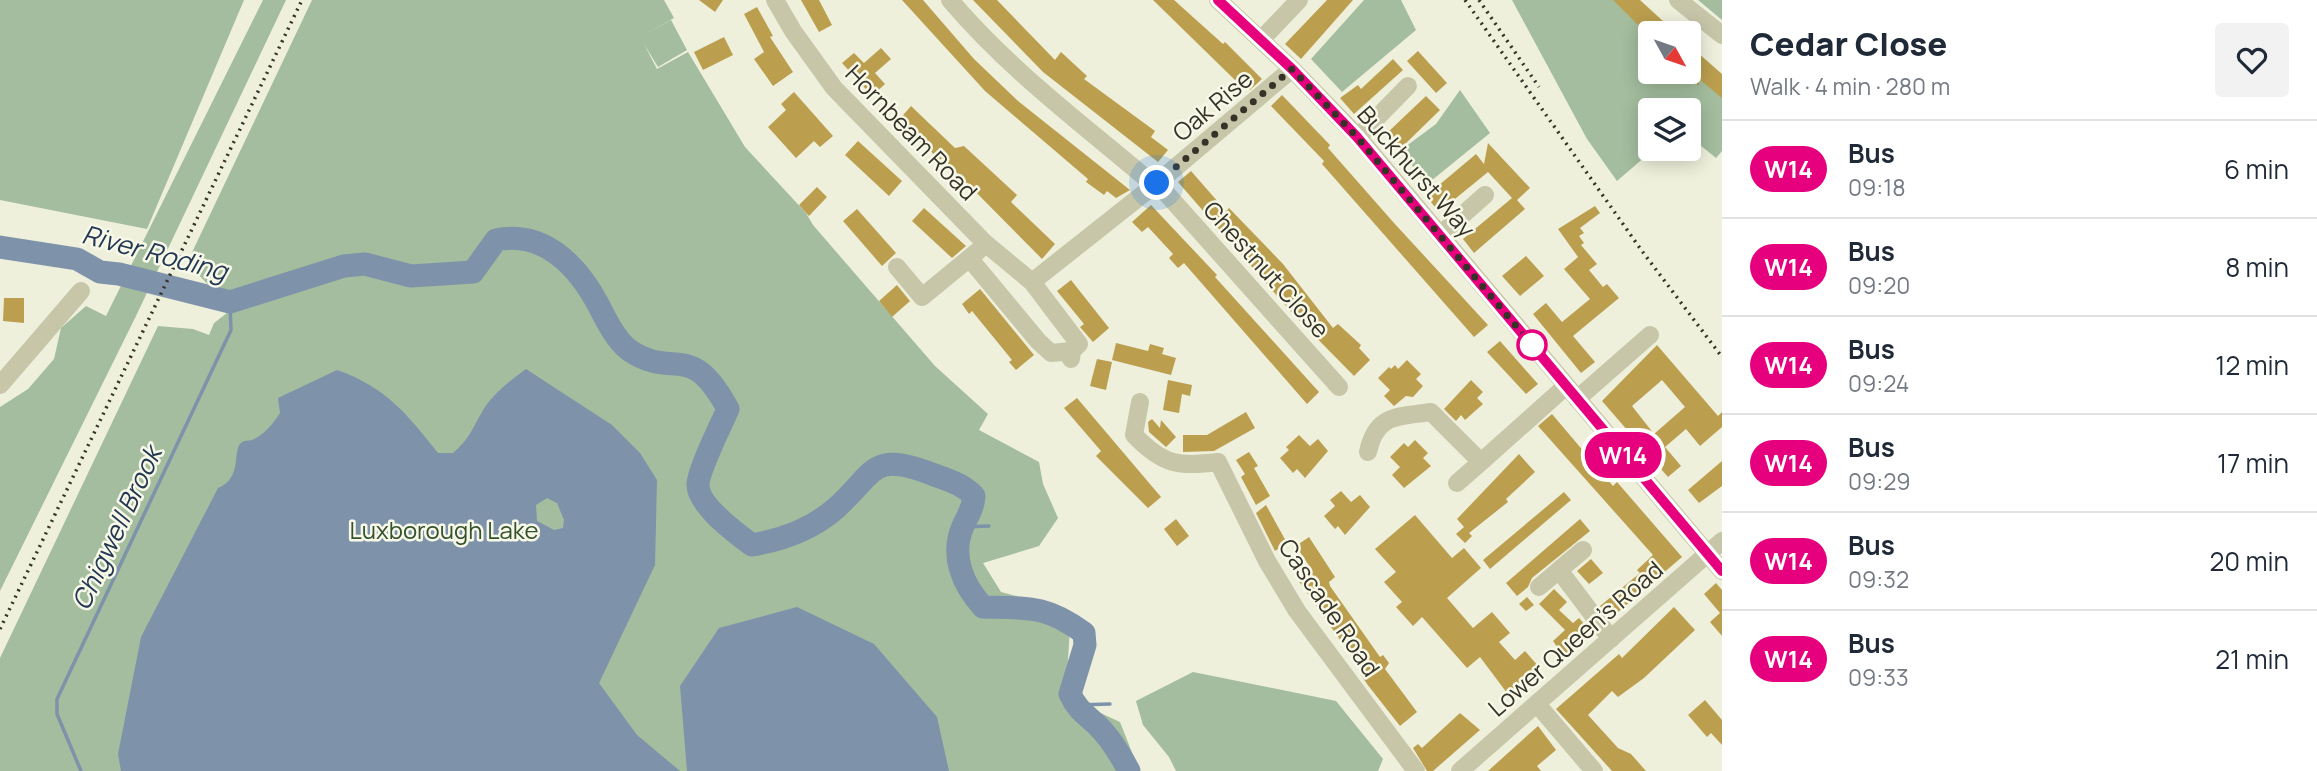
<!DOCTYPE html>
<meta charset="utf-8">
<style>
body{margin:0;font-family:Manrope,sans-serif;background:#f2f2f3;color:#1f2937;height:100vh;display:flex;flex-direction:column;font-size:26px;white-space:nowrap}
*{box-sizing:border-box;margin:0}
p{font-size:23px;color:#747a83}
.icon{flex:none;width:38px;height:38px;fill:none;stroke:currentColor;stroke-width:2;stroke-linecap:round;stroke-linejoin:round}
.map{position:relative;flex:1;overflow:hidden}
.details{display:flex;flex-direction:column;background:#fff;width:595px}
.details>*{flex:none}
.badge{padding:0 14px;border-radius:23px;font-size:24px;line-height:46px}
.needle{width:46px;rotate:130deg}
.tools{position:absolute;left:1638px;top:21px;display:grid;gap:14px}
.tools a{display:grid;place-items:center;width:63px;height:63px;border-radius:7px;background:#fff;box-shadow:0 4px 18px #0003;font-size:35px}
.you{position:absolute;width:35px;height:35px;margin:-18px;border:5px solid #fff;border-radius:50%;background:#1a73e8;box-shadow:0 0 0 10px #1a73e833}
.map>.badge{position:absolute;translate:-50% -50%;box-shadow:0 0 0 4px #fff}
.round{display:grid;place-items:center;flex:none;width:74px;height:74px;border-radius:7px;background:#f2f2f3}
.overview{display:flex;align-items:center;justify-content:space-between;height:119px;padding:0 28px}
h1{font-size:33px;font-weight:800;line-height:52px}
ul{padding:0;list-style:none}
li{display:flex;align-items:center;gap:21px;height:98px;padding:0 28px;border-top:2px solid #e0e1e3}
li div{flex:1}
li b{display:block;font-size:26px}
li em{font-style:normal}
li .badge{min-width:77px;font-weight:700;text-align:center}
main{display:flex;flex:1;min-height:0}
.map>svg:first-child{display:block}
.green{fill:#a3bd9e}
.water{fill:#7e92aa;fill-rule:evenodd}
.lines{fill:none;stroke-linecap:round;stroke-linejoin:round}
.stream{stroke:#7e92aa;stroke-width:3.5}
.river{stroke:#7e92aa;stroke-width:23}
.building{fill:#bb9f4f;fill-rule:evenodd}
.minor{stroke:#c7c6a9;stroke-width:18}
.rail{stroke:#353228;stroke-width:3.5;stroke-dasharray:2 5;stroke-linecap:butt}
.line-casing{stroke:#fff;stroke-width:16}
.line{stroke:#e6007e;stroke-width:10}
.walk{stroke:#353228;stroke-width:7;stroke-dasharray:0 12.6}
.stop-dot{fill:#fff;stroke:#e6007e;stroke-width:3.5}
.labels{text-anchor:middle;dominant-baseline:central;stroke-width:5;stroke-linejoin:round;paint-order:stroke}
.street-label{font-size:24px;fill:#353228;stroke:#f7f8e8}
.park-label{font-size:24px;fill:#33512e;stroke:#f7f8e8}
.water-label{font-size:26px;font-style:italic;fill:#223752;stroke:#f7f8e8}
</style>
<main>
<div class="map">
<svg width="1722" height="771" viewBox="0 0 1722 771">
<rect width="100%" height="100%" fill="#eff0dc"/>
<path class="green" d="M0 0H244L147 229 0 200Z
M263 0H286L136 316 0 591V407L28 389 54 359 61 328 86 306 106 316Z
M312 0H664L674 18 640 37 671 20 687 50 658 67 644 44 657 69 688 52 745 147 806 213 813 225 935 366 988 414 979 430 1039 462 1043 484 1058 518 1039 546 983 563 1001 592 1071 611 1067 676 1079 703 1120 722 1135 760V771H0V658L158 326 193 329 209 335 214 323 227 313 229 306 187 263Z
M1364 0H1401L1416 30 1342 92 1311 59Z
M1512 0H1617L1656 33H1650V72H1689V61L1722 90V151L1716 158 1689 136V110H1650V149H1654L1617 181 1587 139Z
M1698 0H1722V20Z
M1460 90 1490 133 1426 185 1401 150 1436 124Z
M1193 672 1336 701 1383 759 1378 771H1176L1169 757 1143 725 1136 701Z"/>
<path class="water" d="M526 369 612 425 640 453 657 480 655 565 599 683 637 735 680 771H121L118 754 141 637 218 488C243 478 232 450 241 443 244 440 249 441 252 440 265 434 272 425 280 413L278 398 337 370C386 387 407 414 438 453H453C470 438 471 431 482 412 492 394 510 381 526 369ZM547 498 557 503 564 520 563 528 554 530 537 521 536 505Z
M797 607 874 644 937 717 949 771H687L680 686 719 628Z"/>
<g class="lines">
<path class="stream" d="M963 527 989 526
M1075 705 1110 704
M81 771 57 714V699L231 330 230 302"/>
<path class="river" d="M0 247 77 259 100 272 119 274 230 302 344 266 365 264 411 276 473 272 496 240C544 230 578 266 599 306 606 320 616 340 629 350 674 381 690 338 728 409 721 425 698 471 698 485 698 505 737 534 752 545 781 540 812 529 835 509 876 473 870 450 932 474 948 480 963 484 974 496 973 509 968 515 963 526 950 556 963 585 983 607 1028 608 1046 605 1084 633L1085 645 1070 694C1077 709 1084 713 1096 724 1110 737 1120 754 1129 771"/>
</g>
<path class="building" d="M699 0H723L715 12Z
M801 0H819L832 25 819 32Z
M902 0H923L974 59 1018 101 1130 190 1116 198 1107 191 1104 195 1086 182 1088 179 985 91Z
M973 0H997L1055 60 1061 52 1087 76 1084 79 1155 131 1151 137 1168 150 1158 162 1043 72Z
M1153 0H1174L1223 44 1225 42 1262 79 1250 90 1238 77 1235 80Z
M1327 0H1353L1301 59 1285 44Z
M1613 0H1640L1676 33H1650V52L1637 40 1645 32Z
M757 7 773 36 770 37 793 72 773 86 754 59 764 52 744 14Z
M724 37 733 55 703 70 694 52Z
M1689 45 1722 74V98L1699 79V86L1689 77Z
M881 48 891 59 875 73 885 84 872 96 842 63 854 53 864 63Z
M1418 51 1447 83 1436 93 1407 61Z
M1393 59 1403 70 1354 114 1340 98 1358 85 1361 89Z
M794 92 833 136 820 147 814 141 796 158 768 127 786 110 781 104Z
M1282 95 1330 145 1328 148 1394 223 1488 325 1474 337 1322 164 1324 161 1271 106Z
M1426 96 1440 110 1401 148 1387 133Z
M911 106 955 148 964 146 1017 195 1011 202 1055 244 1042 259 951 167 942 158 940 160 898 121Z
M858 141 902 181 889 196 845 155Z
M1488 143 1530 188 1517 200 1525 209 1474 253 1463 239 1512 198 1488 172 1439 212 1426 196 1476 154 1484 164Z
M1191 171 1226 211 1229 208 1283 264 1333 328 1338 324 1361 345 1359 348 1370 360 1354 376 1292 313 1178 182Z
M817 187 827 197 809 216 799 205Z
M1151 205 1217 275 1215 277 1319 392 1307 404 1184 263 1178 268 1169 258 1173 254 1148 227 1142 232 1132 222Z
M1595 206 1600 213 1580 228 1584 233 1579 236 1584 243 1581 245 1597 264 1589 270 1603 287 1607 284 1619 298 1573 336 1595 362 1581 373 1533 314 1546 303 1562 322 1590 299 1564 269 1578 257 1558 229Z
M924 208 966 246 952 258 912 221Z
M857 209 896 253 882 266 843 221Z
M1526 256 1544 276 1520 296 1502 276Z
M1071 280 1109 328 1093 342 1080 327 1084 324 1057 291Z
M897 285 910 301 892 317 879 301Z
M980 289 1034 355 1016 370 1009 362 1012 360 972 311 969 314 962 304Z
M4 298H24V323L3 321Z
M1500 341 1538 384 1526 394 1487 352Z
M1116 343 1148 351 1150 344 1164 348 1162 354 1176 358 1171 375 1112 360Z
M1657 345 1718 416 1722 412V427L1700 446 1686 429 1665 447 1681 466 1668 477 1602 401ZM1662 380 1685 407 1654 434 1632 406Z
M1097 359 1112 362 1106 390 1090 386Z
M1407 360 1421 374 1416 379 1423 386 1413 397 1406 396 1394 406 1384 396 1390 390 1378 378 1389 367 1391 369 1395 365 1398 369Z
M1168 380 1192 385 1190 396 1182 394 1179 413 1163 410Z
M1471 380 1483 392 1477 398 1483 404 1465 420 1461 415 1456 421 1444 409Z
M1077 398 1161 497 1148 508 1096 456 1101 451 1064 408Z
M1246 412 1255 428 1214 451 1183 452V435H1207Z
M1552 414 1613 486 1617 482 1682 557 1610 619 1600 606 1640 573 1637 570 1653 555 1538 426Z
M1152 419 1160 428 1161 420 1176 437 1166 447 1149 432 1148 422Z
M1299 435 1310 446 1318 439 1328 451 1305 478 1297 469 1293 473 1280 458 1289 450 1286 447Z
M1415 440 1428 453 1423 458 1431 466 1404 488 1392 475 1400 467 1390 457 1404 443 1408 447Z
M1249 452 1258 466 1254 468 1270 496 1256 505 1241 477 1245 474 1236 460Z
M1519 454 1535 472 1506 499 1508 502 1469 533 1472 536 1465 543 1456 534 1464 527 1457 519Z
M1722 461V486L1699 503 1688 490Z
M1341 491 1351 502 1360 495 1370 507 1345 535 1338 526 1335 529 1324 516 1335 506 1330 500Z
M1564 492 1571 500 1490 569 1483 560Z
M1266 505 1287 543 1275 551 1256 513Z
M1415 515 1452 558 1464 548 1481 568 1447 598 1473 628 1492 612 1510 633 1499 642 1515 660 1525 651 1539 667 1536 669 1539 672 1510 697 1480 657 1467 668 1422 617 1413 626 1396 607 1402 602 1384 582 1396 572 1375 549Z
M1176 519 1189 536 1177 546 1164 529Z
M1580 519 1590 531 1532 578 1528 587 1517 596 1506 583Z
M1309 537 1335 577 1329 582 1330 586 1380 657 1383 655 1389 663 1385 669 1417 712 1400 726 1367 684 1360 673 1362 671 1298 580 1312 570 1296 546Z
M1591 559 1603 573 1589 584 1577 571Z
M1716 583 1722 590V636L1710 622 1720 613 1704 594Z
M1554 589 1567 602 1559 610 1573 623 1579 618 1593 634 1565 658 1553 641 1565 630 1539 604Z
M1527 597 1534 605 1526 611 1519 604Z
M1674 607 1695 630 1644 678 1618 697 1612 691 1588 715 1618 748 1631 754 1646 771H1612L1556 709 1619 654 1622 658Z
M1705 700 1722 720V745L1711 733 1707 737 1688 715Z
M1460 713 1480 730 1433 771H1427L1413 748 1418 744 1422 748Z
M1538 726 1556 750 1537 766 1541 771H1488Z"/>
<g class="lines">
<path class="minor" d="M775 0 793 31 834 88 985 243 1032 282 1079 344 1072 351 1071 359
M950 0C1010 71 1084 125 1154 185
M1218 0 1292 69 1358 137 1722 571
M1678 0 1722 35
M1261 40 1299 0
M1358 137 1408 86
M1157 183 1339 387
M1441 234 1485 195
M970 259 1038 341 1051 353 1072 351
M897 267 922 297 978 251
M1032 282 1157 183 1292 69
M0 385 81 291
M1577 399 1650 335
M1140 402 1134 435C1163 465 1178 467 1218 462L1267 561 1297 611 1416 771
M1368 452C1376 414 1397 417 1431 412L1481 462 1566 386
M1457 483 1481 462
M1559 570 1583 550
M1539 587 1559 570 1611 639
M1537 704 1594 771
M1460 771 1722 541"/>
<path class="rail" d="M1465 0 1642 251 1722 357
M1479 0 1539 87
M0 629 302 0"/>
</g>
<g class="lines">
<g class="line-casing">
<path id="line" d="M1218 0 1292 69 1357 137 1722 571"/>
</g>
<use href="#line" class="line"/>
<path class="walk" d="M1157 183 1292 69 1357 137 1532 345"/>
</g>
<circle class="stop-dot" cx="1532" cy="345" r="14"/>
<g class="labels">
<g class="street-label">
<text transform="translate(1212 105) rotate(-40)">Oak Rise</text>
<text transform="translate(912 132) rotate(46)">Hornbeam Road</text>
<text transform="translate(1417 171) rotate(49)">Buckhurst Way</text>
<text transform="translate(1267 269) rotate(48)">Chestnut Close</text>
<text transform="translate(1330 607) rotate(56)">Cascade Road</text>
<text transform="translate(1575 638) rotate(-41)">Lower Queen's Road</text>
</g>
<g class="park-label">
<text x="444" y="529">Luxborough Lake</text>
</g>
<g class="water-label">
<text transform="translate(155 252) rotate(15)">River Roding</text>
<text transform="translate(116 528) rotate(-65)">Chigwell Brook</text>
</g>
</g>
</svg>
<div class="tools">
<a><svg class="needle" viewBox="-14 -14 28 28"><path d="M0-13l5 13h-10z" fill="#e53935"/><path d="M0 13l5-13h-10z" fill="#747a83"/></svg></a>
<a><svg class="icon" aria-label="layers" viewBox="0 0 24 24"><path d="M12 4l9 5-9 5-9-5zM3 14l9 5 9-5"/></svg></a>
</div>
<div class="you" style="left:1157px;top:183px"></div>
<b class="badge" style="left:1623px;top:455px;background:#e6007e;color:#fff">W14</b>
</div>
<section class="details">
<div class="overview"><div><h1>Cedar Close</h1><p>Walk · 4 min · 280 m</p></div><a class="round"><svg class="icon" aria-label="heart" viewBox="0 0 24 24"><path d="M12 20l-8-8c-3-5 5-10 8-4 3-6 11-1 8 4z"/></svg></a></div>
<ul>
<li><span class="badge" style="background:#e6007e;color:#fff">W14</span><div><b>Bus</b><p>09:18</p></div><em>6 min</em></li>
<li><span class="badge" style="background:#e6007e;color:#fff">W14</span><div><b>Bus</b><p>09:20</p></div><em>8 min</em></li>
<li><span class="badge" style="background:#e6007e;color:#fff">W14</span><div><b>Bus</b><p>09:24</p></div><em>12 min</em></li>
<li><span class="badge" style="background:#e6007e;color:#fff">W14</span><div><b>Bus</b><p>09:29</p></div><em>17 min</em></li>
<li><span class="badge" style="background:#e6007e;color:#fff">W14</span><div><b>Bus</b><p>09:32</p></div><em>20 min</em></li>
<li><span class="badge" style="background:#e6007e;color:#fff">W14</span><div><b>Bus</b><p>09:33</p></div><em>21 min</em></li>
</ul>
</section>
</main>
